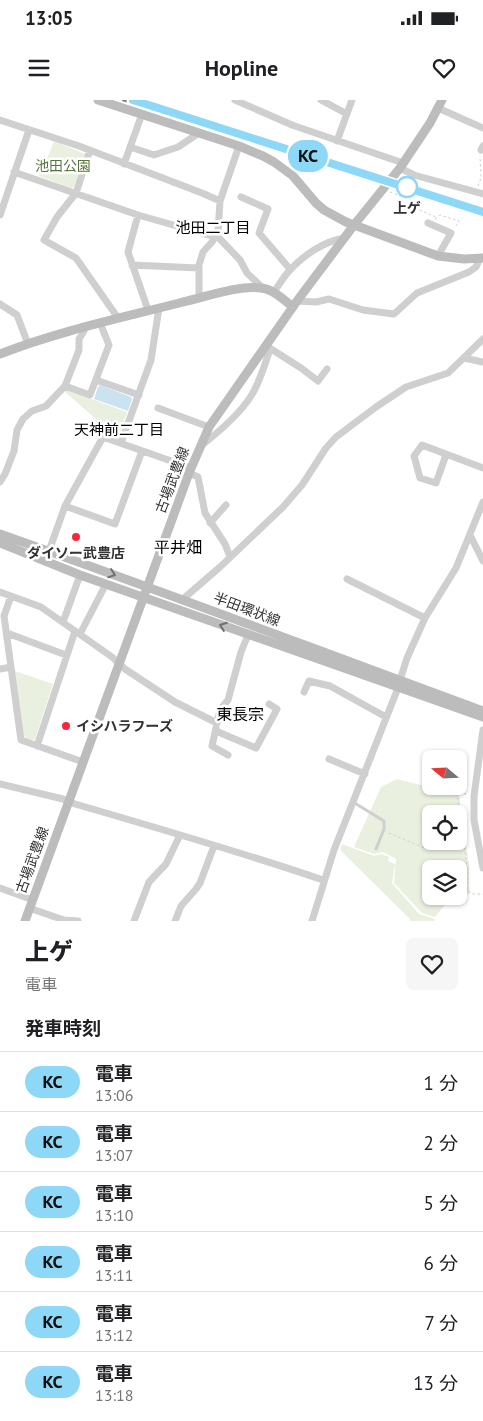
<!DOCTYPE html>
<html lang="ja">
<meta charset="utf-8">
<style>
body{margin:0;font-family:"PT Sans","Noto Sans JP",sans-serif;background:#f6f6f6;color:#202124;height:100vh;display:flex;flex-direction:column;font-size:19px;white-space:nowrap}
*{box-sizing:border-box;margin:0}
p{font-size:16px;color:#757577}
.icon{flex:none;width:28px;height:28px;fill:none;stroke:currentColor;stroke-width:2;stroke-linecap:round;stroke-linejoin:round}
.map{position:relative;height:821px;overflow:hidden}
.panel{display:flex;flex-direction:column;background:#fff;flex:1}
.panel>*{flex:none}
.badge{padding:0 10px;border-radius:16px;font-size:18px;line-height:32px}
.needle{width:32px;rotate:289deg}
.tools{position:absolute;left:422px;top:650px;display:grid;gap:10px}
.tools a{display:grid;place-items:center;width:45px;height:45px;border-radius:8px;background:#fff;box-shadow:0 1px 4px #0004;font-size:25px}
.map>.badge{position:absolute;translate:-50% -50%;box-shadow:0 0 0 2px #fff}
h2{padding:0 25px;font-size:19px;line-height:45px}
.round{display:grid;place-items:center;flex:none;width:52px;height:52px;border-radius:8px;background:#f6f6f6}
.overview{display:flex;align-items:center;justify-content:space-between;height:85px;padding:0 25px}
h1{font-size:24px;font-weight:800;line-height:38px}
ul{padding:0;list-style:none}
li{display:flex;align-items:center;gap:15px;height:60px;padding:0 25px;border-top:1px solid #e0e0e0}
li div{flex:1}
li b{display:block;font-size:19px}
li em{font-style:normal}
li .badge{min-width:55px;font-weight:700;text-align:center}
.status{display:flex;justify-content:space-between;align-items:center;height:35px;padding:0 25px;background:#fff;direction:ltr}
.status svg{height:14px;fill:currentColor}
header{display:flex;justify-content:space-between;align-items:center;height:65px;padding:0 25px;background:#fff;font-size:22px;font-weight:800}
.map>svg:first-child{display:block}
.green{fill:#e9f0e0;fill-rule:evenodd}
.water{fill:#cbe3f1}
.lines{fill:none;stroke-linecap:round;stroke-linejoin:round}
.path{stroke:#cfcfcf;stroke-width:1;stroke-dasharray:2.5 2.5;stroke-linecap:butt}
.lane{stroke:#cfcfcf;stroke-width:3}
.street{stroke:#cfcfcf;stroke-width:7}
.secondary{stroke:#bcbcbc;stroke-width:9}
.rail{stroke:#878787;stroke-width:2;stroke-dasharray:5 4;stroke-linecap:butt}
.oneway{stroke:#707070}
.line-casing{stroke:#fff;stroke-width:11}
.line{stroke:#8dd7f7;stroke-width:8}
.stop-dot{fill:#fff;stroke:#8dd7f7;stroke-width:2.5}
.poi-dot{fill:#f6283d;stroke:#fff;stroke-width:2}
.labels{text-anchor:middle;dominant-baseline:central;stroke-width:5;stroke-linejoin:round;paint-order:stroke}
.park-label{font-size:14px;fill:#57743a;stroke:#fff}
.stop-label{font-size:14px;font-weight:bold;fill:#323232;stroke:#fff}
.street-label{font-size:14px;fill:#323232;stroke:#fff}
.poi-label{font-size:14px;font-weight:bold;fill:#323232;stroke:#fff}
.neighbourhood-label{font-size:15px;fill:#000;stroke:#fff}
.quarter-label{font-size:16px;fill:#000;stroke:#fff}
</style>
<div class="status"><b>13:05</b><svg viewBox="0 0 49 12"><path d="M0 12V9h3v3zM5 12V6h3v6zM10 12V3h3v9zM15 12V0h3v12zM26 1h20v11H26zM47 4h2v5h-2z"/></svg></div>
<header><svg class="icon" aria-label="menu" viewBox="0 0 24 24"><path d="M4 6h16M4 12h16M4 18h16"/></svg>Hopline<svg class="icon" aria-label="heart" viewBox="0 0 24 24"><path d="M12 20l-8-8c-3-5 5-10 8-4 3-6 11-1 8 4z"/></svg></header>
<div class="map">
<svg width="483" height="821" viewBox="0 0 483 821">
<rect width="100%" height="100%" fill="#fff"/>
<path class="green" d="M54 41 85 54 74 87 71 88 39 76 42 67 45 64Z
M67 290 127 312 119 337 117 339 101 333 92 325 96 319 65 292Z
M15 571 53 584 35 639 32 640 26 638 23 635Z
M397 679 459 695 469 766V794L459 792V769H431V796H452L435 817 422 813 394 783 396 759 383 752 374 754 354 747 381 687ZM431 714H459V741H431Z
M342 744 374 756 381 754 389 757 388 761 395 764 392 783 419 814 435 819 434 821H410V819L340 750Z"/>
<path class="water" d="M100 285 131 297 132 299 128 311 94 299 98 287Z"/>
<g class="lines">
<path class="path" d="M478 86 481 78 480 56
M390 92 417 102 415 108 436 117
M435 119 440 115 459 121 456 126
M466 694 457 692 467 767V791L474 794H483
M389 733 424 748 462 746"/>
<path class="lane" d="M353 702 384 721V729L376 749"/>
<path class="street" d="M235 0 292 25 403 63
M321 0 347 14
M438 8 483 28
M0 20 79 46 202 93 220 101
M337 41 352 0
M130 47 154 55 178 47 199 33
M90 50 76 93 57 117 44 140 76 158 118 218
M481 50 483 46
M124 64 142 14
M400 68 414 75 483 94
M14 72 138 115 219 138 240 160 247 173 263 188
M241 97 268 109 259 133 290 169
M0 115 29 30
M138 115 128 152 148 210
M428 123 451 133 438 156
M132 165 199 168
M274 192C279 185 284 176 290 170 304 155 324 141 345 138
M199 198V165L203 152 212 142 218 131 220 101 239 46
M297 201 316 202 329 199 363 210 394 214 417 193 469 172 476 167 480 158
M0 204 17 215 28 244
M268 247 301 268 318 281 327 269
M464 258 483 262
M96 280 139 295
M65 286 90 295 109 245 100 223
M158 308 209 327
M121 343 151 260 159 208
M202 345C220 331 239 315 251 296 260 282 265 264 270 249
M446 355 436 383 420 378 414 356 422 345 483 368
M189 373 198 377 205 413 225 444 230 457
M0 382 5 374 14 351 17 330 23 319 32 311 46 306 65 286 79 250V239L84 231 83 227
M65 406 115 424 142 351
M210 423 226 405
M470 435 483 461
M49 451 65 406 103 337 191 368
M347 479 425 518
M0 492 41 507 112 557 125 569 175 602 217 623 220 610 228 600 241 552 248 535
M11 496 4 516 21 640 83 662
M183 499 220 467 283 407 302 385 326 348 336 337 376 307 406 287 448 273 483 239
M63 522 80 475
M7 533 66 555
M80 534 106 484
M0 569 11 567
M400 580 407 558 425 518 456 468 483 402
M304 592 309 581 330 586 386 617
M216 628 212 646 228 655
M483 630 474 696V720L483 768
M216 631 256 648 277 609 269 604
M37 646 75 531
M329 659 365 674
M0 684 63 699 75 704C158 728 241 752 323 780
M0 788 33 800
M29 808 64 820 78 821
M134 821 149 782 166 764 180 735
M175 821 181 806 196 789 200 783 214 746
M312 821 334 750 398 588"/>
<path class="secondary" d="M98 0 239 46 263 56 274 62 293 76 316 103 324 110 346 122 438 156 464 159 483 158
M0 254C59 231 121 218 183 202 206 197 238 185 261 188 273 189 284 200 293 207
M0 434C162 491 322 552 483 611
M0 443 80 475 483 617
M25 821 189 373 209 327 297 201 354 125 400 68 430 23 442 0"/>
<path class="rail" d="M122 0 483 116"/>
</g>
<defs><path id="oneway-chevron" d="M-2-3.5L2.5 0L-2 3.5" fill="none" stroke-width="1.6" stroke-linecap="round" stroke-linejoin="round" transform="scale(1.25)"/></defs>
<g class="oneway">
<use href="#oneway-chevron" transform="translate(112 474) rotate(19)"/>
<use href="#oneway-chevron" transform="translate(223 526) rotate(-160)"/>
</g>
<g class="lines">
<g class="line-casing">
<path id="line" d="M133 0 483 112"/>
</g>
<use href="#line" class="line"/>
</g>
<circle class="stop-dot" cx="407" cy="87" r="10"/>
<g class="poi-dot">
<circle cx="76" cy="437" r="5"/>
<circle cx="66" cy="626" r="5"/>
</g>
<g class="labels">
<g class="park-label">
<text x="63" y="66">池田公園</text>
</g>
<g class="stop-label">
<text x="407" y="108">上ゲ</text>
</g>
<g class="street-label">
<text transform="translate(172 380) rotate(-69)">古場武豊線</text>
<text transform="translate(247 509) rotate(21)">半田環状線</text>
<text transform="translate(32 760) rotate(-70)">古場武豊線</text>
</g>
<g class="poi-label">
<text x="76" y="453">ダイソー武豊店</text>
<text x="76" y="626" text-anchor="start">イシハラフーズ</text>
</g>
<g class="neighbourhood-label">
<text x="213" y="127">池田二丁目</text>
<text x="119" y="329">天神前二丁目</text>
</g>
<g class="quarter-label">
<text x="178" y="447">平井畑</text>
<text x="240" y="614">東長宗</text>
</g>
</g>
</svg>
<div class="tools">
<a><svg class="needle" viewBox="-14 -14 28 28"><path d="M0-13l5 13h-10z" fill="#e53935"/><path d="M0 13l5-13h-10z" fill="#757577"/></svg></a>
<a><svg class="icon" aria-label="locate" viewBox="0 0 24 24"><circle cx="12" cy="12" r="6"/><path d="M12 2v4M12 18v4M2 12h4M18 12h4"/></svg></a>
<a><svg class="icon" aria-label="layers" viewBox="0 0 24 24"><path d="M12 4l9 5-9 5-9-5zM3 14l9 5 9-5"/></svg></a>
</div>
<b class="badge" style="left:308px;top:56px;background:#8dd7f7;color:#111">KC</b>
</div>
<section class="panel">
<div class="overview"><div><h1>上ゲ</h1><p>電車</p></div><a class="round"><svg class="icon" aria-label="heart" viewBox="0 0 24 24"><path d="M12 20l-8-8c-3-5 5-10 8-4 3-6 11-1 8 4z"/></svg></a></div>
<h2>発車時刻</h2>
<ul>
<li><span class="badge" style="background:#8dd7f7;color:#111">KC</span><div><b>電車</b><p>13:06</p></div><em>1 分</em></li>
<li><span class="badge" style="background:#8dd7f7;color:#111">KC</span><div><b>電車</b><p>13:07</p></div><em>2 分</em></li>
<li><span class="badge" style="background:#8dd7f7;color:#111">KC</span><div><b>電車</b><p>13:10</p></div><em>5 分</em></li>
<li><span class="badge" style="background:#8dd7f7;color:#111">KC</span><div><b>電車</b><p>13:11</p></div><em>6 分</em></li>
<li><span class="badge" style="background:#8dd7f7;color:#111">KC</span><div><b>電車</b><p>13:12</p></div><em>7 分</em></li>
<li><span class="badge" style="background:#8dd7f7;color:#111">KC</span><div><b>電車</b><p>13:18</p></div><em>13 分</em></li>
</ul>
</section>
